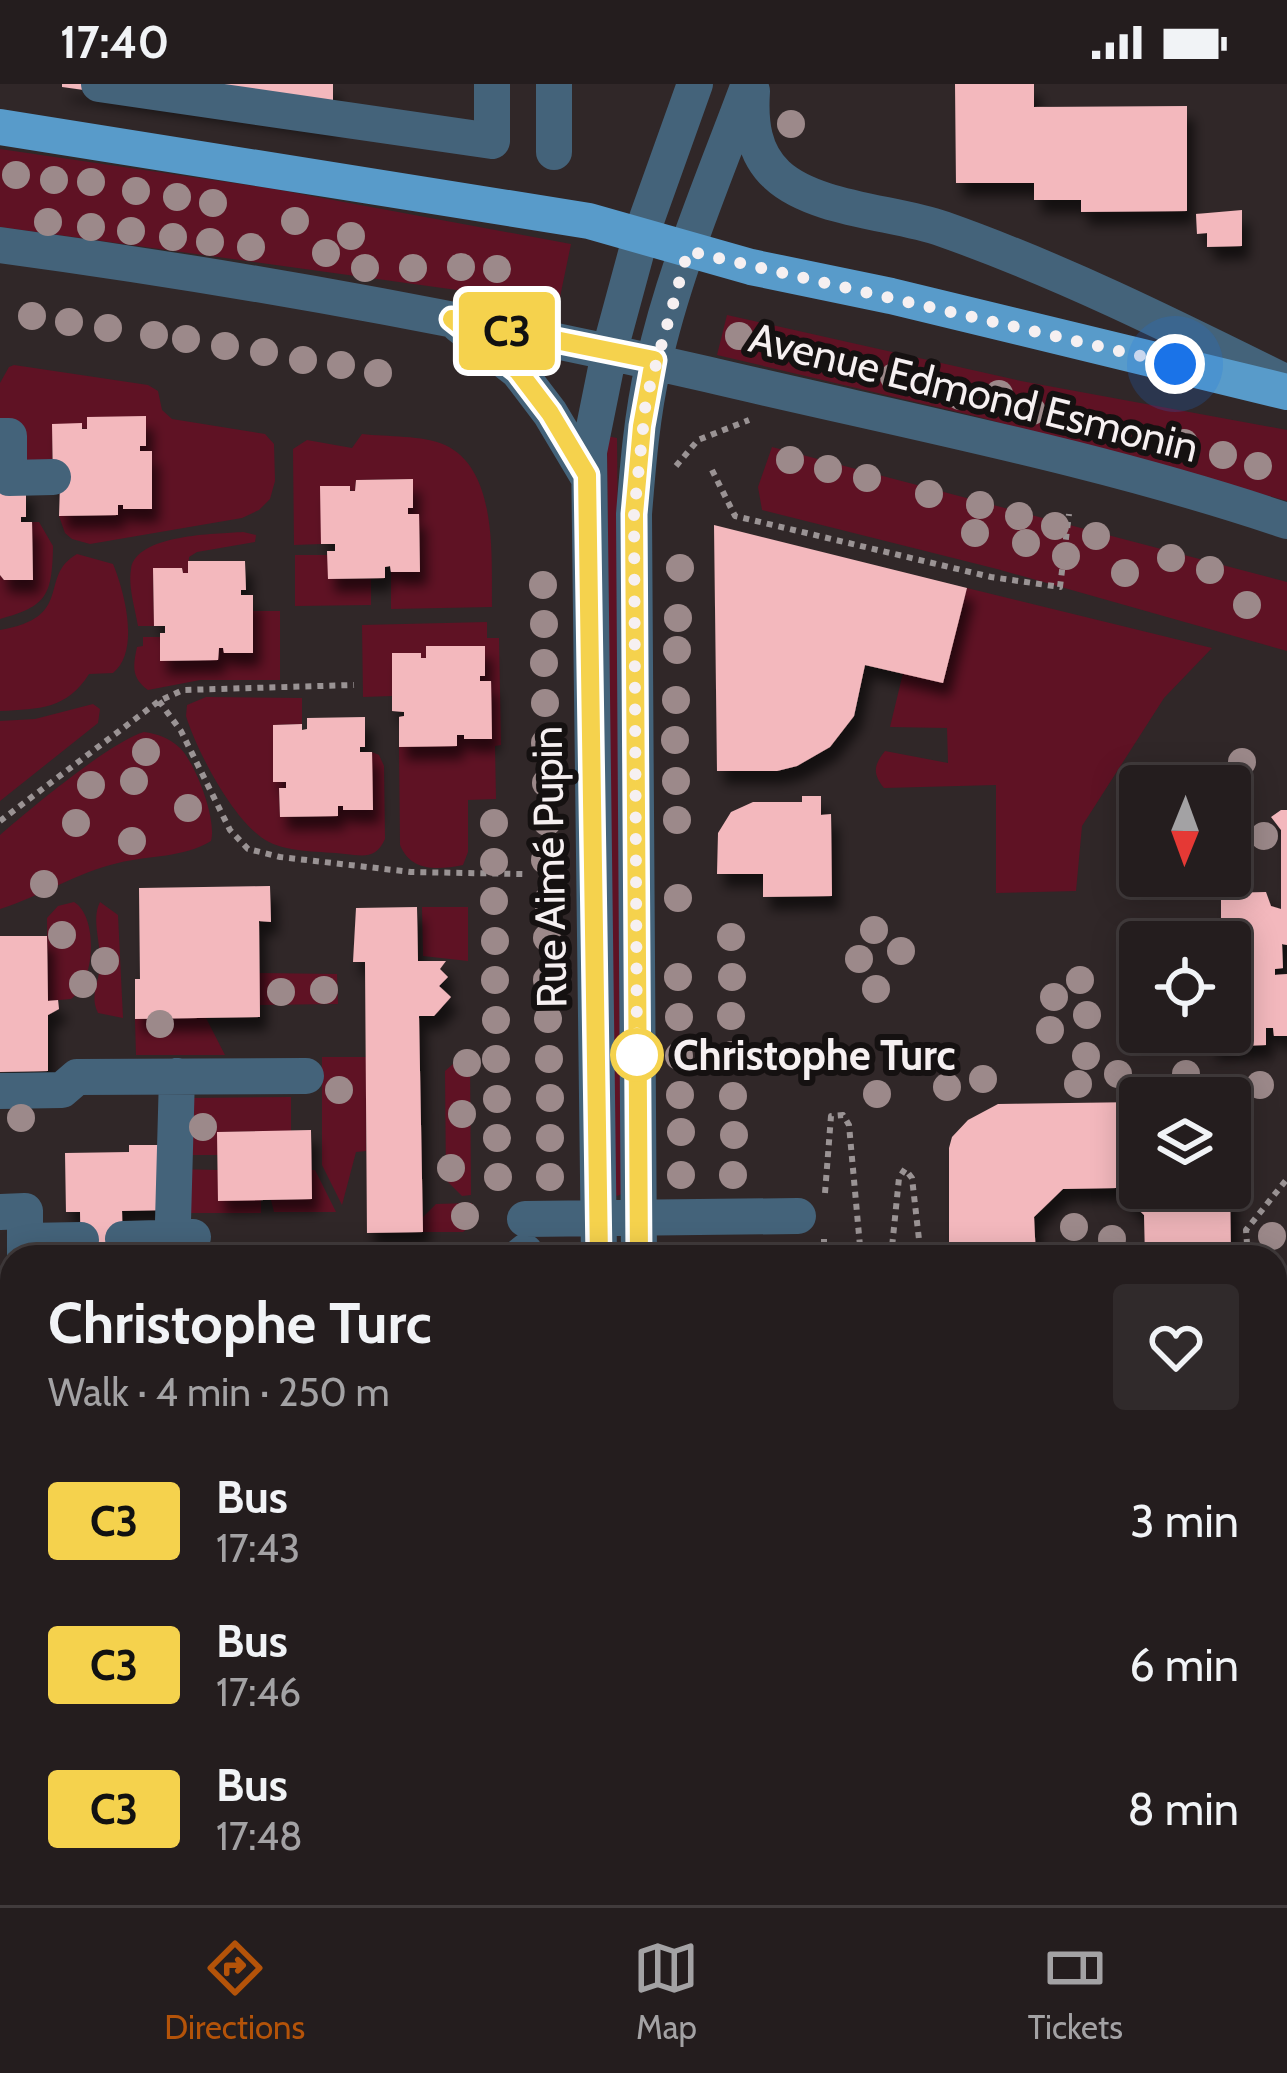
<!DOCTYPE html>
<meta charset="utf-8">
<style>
body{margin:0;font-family:Cabin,sans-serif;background:#302a2b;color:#f1f3f6;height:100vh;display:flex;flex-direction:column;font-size:45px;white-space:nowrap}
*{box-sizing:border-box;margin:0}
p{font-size:39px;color:#a3a2a4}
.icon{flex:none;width:66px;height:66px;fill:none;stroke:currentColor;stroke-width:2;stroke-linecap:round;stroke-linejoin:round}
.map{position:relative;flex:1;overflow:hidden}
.details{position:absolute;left:0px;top:1161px;width:1287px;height:660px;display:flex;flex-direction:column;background:#241d1e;border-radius:36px 36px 0 0;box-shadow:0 6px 30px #0003,0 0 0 3px #413b3c}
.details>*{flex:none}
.badge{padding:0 24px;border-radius:9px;font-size:42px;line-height:78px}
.needle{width:78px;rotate:181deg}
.fabs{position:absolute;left:1119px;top:681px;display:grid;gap:24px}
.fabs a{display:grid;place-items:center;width:132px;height:132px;border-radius:12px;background:#241d1e;box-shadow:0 6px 30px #0003,0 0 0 3px #413b3c;font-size:60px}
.you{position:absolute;width:60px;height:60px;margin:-30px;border:9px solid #fff;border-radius:50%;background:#1a73e8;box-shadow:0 0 0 18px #1a73e833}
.map>.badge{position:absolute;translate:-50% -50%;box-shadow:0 0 0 6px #fff}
.round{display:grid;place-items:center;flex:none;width:126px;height:126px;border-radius:12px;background:#302a2b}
.summary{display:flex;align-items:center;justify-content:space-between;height:204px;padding:0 48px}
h1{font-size:57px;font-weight:700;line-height:90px}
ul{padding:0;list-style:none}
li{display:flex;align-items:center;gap:36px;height:144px;padding:0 48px}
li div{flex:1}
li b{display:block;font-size:45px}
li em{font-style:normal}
li .badge{min-width:132px;font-weight:700;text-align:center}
.status{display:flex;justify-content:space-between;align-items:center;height:84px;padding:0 60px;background:#241d1e;direction:ltr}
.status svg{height:33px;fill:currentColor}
.tabs{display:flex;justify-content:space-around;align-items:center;height:168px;border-top:3px solid #413b3c;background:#241d1e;font-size:33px;color:#a3a2a4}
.tabs a{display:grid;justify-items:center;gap:6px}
.tabs .current{color:#b45309}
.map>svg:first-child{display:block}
.green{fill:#5f1224}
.building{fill:#f3b8bd;filter:url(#shadow)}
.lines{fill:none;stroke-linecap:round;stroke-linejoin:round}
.path{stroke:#9a9394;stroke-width:6;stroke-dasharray:6 6;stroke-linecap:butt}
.minor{stroke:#44637a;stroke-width:36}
.major{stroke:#589bca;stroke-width:36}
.tree{fill:#9c898a}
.line-casing{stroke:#fff;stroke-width:27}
.line{stroke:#f5d24d;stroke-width:18}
.walk{stroke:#f6f0f1;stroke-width:12;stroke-dasharray:0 21.6}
.stop-dot{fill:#fff;stroke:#f5d24d;stroke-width:6}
.labels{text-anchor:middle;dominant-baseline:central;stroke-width:12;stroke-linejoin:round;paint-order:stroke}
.street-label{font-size:42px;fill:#f6f0f1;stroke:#151111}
.stop-label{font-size:42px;font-weight:bold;fill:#f6f0f1;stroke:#151111;text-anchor:start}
</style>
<div class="status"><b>17:40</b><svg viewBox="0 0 49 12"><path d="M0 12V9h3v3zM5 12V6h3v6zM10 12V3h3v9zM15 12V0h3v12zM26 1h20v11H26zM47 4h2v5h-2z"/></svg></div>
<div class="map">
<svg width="1287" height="1821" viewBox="0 0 1287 1821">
<defs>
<filter id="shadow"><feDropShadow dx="7" dy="13" stdDeviation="6" flood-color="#0009"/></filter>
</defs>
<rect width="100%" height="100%" fill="#302728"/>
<path class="green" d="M0 65 274 105 571 160 560 213 486 210 0 143Z
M727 231 1021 297 1287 346V417L975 332 717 271Z
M14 281 148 301 158 307 162 326 172 335 265 350 274 360 275 397 270 415 259 426 242 434 90 460 72 455 65 449 59 432 117 431 118 421H123L124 425 152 424V368L140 367V362H145L88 333 87 345 53 340 52 383H23V341L0 340V299L9 283Z
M362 350C387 353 423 351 445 361 499 386 491 476 492 523L391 525V488L420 487 419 430H408V424L413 423 412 395 356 396 355 407 321 402V460L294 461 293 365 307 356 352 364Z
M607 352 617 354 624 1109 617 1112 613 1109Z
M772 363 1287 498V567L997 485 762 426 758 403Z
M32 438H39L53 462C52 512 47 522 0 535V491L4 496H33Z
M243 448 256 451 255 458 197 468 189 473 188 489H183L182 484H153L154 542H138C135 524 128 503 131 485 136 450 216 450 243 448Z
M77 470 113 480C125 509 140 567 113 589L89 590C67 625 40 625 0 627V546C76 533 37 493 77 470Z
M295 471H328V495H371V521L295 522Z
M967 504 1212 564 1164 614 1082 742 1076 807 996 809V701L884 704C872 689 874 681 885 667L948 679 947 644 890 643 903 589 943 598Z
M253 527H280V596H200L148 606C131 594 133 582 137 563L143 562V553H160L161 577 218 576 219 564H223L225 569 253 568Z
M487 538V554H499L501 661 495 662 496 715 468 716V768L463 781C438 786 411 788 400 761L399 663 457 651 491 655V598L480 597V592H484L421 574V570H392V612L363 613 362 541Z
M206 613 302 614V640L273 641V698H286V704L279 705 280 733 337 732 338 722H343L344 726H372V668L379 671 384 682 385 755C376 775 364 772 345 770 321 767 291 769 269 758 236 742 197 668 186 632L187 621Z
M93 620 100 625 98 639 0 717V637L35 635Z
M144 648C158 650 169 654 180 664 196 680 217 736 211 757 183 774 150 771 118 779 76 789 41 812 0 825V751C30 725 110 658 144 648Z
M74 818C99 833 95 899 71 915L48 917 47 834 58 822Z
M100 818 118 831 123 934 98 929C89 911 100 898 100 879 101 859 91 835 100 818Z
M422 823H468V877L423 872Z
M259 889 337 890 338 920 260 921Z
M206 934 225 971H136L135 935Z
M322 973H366V1067L356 1068 342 1121 322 1081Z
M461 973H470L471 1111 462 1112 446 1096 445 987Z
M291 1013V1047L218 1048V1071H190V1014Z
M175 1085 218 1086 261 1116V1129H180Z
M311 1086H315L336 1128H274L271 1116 311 1115Z
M472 1119V1141L463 1148H423V1133L436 1120Z
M708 1809H788L789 1818 833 1817 834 1821H697Z
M849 1809H1208L1202 1821H849Z"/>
<path class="building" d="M62 0H333V40L62 3Z
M955 0H1034V23L1187 22V127L1081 128V116H1034V99H956Z
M1242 126V162L1207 163V149L1197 150 1196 130Z
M146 332V362H140V367H152V425H123V421H118V431L59 432 60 403 53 398 52 340 82 339V345H87V333Z
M413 395V424H408V430H419L420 488H391L390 482 385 483V494L328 495 327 467H335V460H321L320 402H350V407H355L356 396Z
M0 403H26V433H21V438H32L33 496H4L0 491Z
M714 441 967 504 943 599 865 581 854 632 830 663 797 682 777 687H717Z
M188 477H245L246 506H241V511H253V569H224L223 564H219L218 576 160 577V549H165V542H154L153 484H182L183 489H188Z
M426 562H485V592H480V597H491L492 655H464V651H457V662L399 663V633L404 632V628L392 627V569H421V574H426Z
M365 633V663H360V668H372L373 726H343V722H338V732L280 733 279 704H286V698H273V641L302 640V646L307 645V634Z
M802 712H821V731L831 730 832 812 763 813V790H717L718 749 731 728 753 718H802Z
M1281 726H1287V861L1282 860 1283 884 1275 885V891L1287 890V952H1274L1273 944H1266V961L1210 963V948H1230V861H1238L1232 846 1221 839V809L1266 808 1271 822 1281 825V746L1271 733Z
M270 802 271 838 259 837 260 933 135 935V895H140L139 804Z
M417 823 418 877H446L440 885 448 893 439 902 451 913 434 932H419L423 1148 367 1149 365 878H353L356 824Z
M0 852H47L48 917 58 916 59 925 48 931V987L0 988Z
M1140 1018V1104H1230L1231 1173H1145L1144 1131 1116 1104 1063 1105 1034 1133 1036 1173H949V1064L952 1053 968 1036 998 1020Z
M311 1046 312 1115 218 1117 217 1048Z
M129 1061H165L166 1126 122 1127 123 1173H81L80 1128H66L65 1069 129 1068Z
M1275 1406H1287V1509H1275Z
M18 1809H84V1821H18Z
M226 1809V1821H167V1810Z
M284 1809H349V1821H284Z"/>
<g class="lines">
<path class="path" d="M676 382 698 356 749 336
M712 386 735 432 991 493 1060 503 1069 430
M159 617 181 647 230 746 248 765 280 773 411 788 523 790
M0 737 159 617 183 606 354 601
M825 1109 831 1032 843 1031 849 1041 861 1173
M824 1173V1153
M891 1173 899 1094 905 1085 912 1094 921 1173
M1248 1173 1246 1146 1287 1095
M1275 1552 1287 1556
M842 1821V1809"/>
<path class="minor" d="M99 0 492 57V0
M554 0V68
M752 7C750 38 753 69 777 91 815 126 895 128 943 145 1062 187 1174 243 1287 299
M0 161C237 193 473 236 706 290 900 336 1098 373 1287 437
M459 241 518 287 550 329 587 391
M0 352H9V394L53 393
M0 1007 62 1006 77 993 306 992
M0 1128 25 1127V1173
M525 1135 798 1132
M123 1155 193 1153
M25 1157 81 1156
M172 1173 177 992
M519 1173 525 1168
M599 1173 589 368 609 269 641 151 695 0
M639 1173 634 430C638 380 642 331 653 282 674 186 715 92 749 0
M128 1809V1821
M246 1809 251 1821
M607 1809V1821
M647 1809V1821
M1246 1821 1258 1809"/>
<path class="major" d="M0 43 589 137 751 183 891 212 1287 308"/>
</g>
<g class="tree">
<circle cx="791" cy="40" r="14"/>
<circle cx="16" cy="91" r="14"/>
<circle cx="54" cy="96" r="14"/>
<circle cx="91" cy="98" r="14"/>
<circle cx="136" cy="107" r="14"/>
<circle cx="177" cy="113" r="14"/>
<circle cx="213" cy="119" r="14"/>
<circle cx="295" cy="137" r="14"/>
<circle cx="48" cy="138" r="14"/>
<circle cx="91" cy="143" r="14"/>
<circle cx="131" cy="147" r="14"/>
<circle cx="351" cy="152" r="14"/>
<circle cx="173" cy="153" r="14"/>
<circle cx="210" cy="158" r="14"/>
<circle cx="251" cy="163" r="14"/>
<circle cx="326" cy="169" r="14"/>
<circle cx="461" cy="183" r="14"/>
<circle cx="365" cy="184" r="14"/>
<circle cx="413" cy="184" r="14"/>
<circle cx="497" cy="185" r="14"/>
<circle cx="32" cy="232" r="14"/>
<circle cx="69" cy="238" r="14"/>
<circle cx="108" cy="244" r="14"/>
<circle cx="154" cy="251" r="14"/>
<circle cx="739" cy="252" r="14"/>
<circle cx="186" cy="255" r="14"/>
<circle cx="225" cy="262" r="14"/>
<circle cx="264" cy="268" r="14"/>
<circle cx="303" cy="276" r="14"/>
<circle cx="341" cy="281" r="14"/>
<circle cx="378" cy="289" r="14"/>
<circle cx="894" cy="293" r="14"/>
<circle cx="999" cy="310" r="14"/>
<circle cx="960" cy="312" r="14"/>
<circle cx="1032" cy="327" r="14"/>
<circle cx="1184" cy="359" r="14"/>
<circle cx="1223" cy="371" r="14"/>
<circle cx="790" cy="376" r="14"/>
<circle cx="1258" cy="382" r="14"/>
<circle cx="828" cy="385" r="14"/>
<circle cx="867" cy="394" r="14"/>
<circle cx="929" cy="410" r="14"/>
<circle cx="980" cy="421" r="14"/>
<circle cx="1019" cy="432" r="14"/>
<circle cx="1055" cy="442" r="14"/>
<circle cx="975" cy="449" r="14"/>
<circle cx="1096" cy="452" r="14"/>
<circle cx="1026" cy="459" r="14"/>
<circle cx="1066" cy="472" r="14"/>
<circle cx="1171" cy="474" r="14"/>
<circle cx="680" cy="484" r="14"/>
<circle cx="1210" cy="486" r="14"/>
<circle cx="1125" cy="489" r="14"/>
<circle cx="543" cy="501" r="14"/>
<circle cx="1247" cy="521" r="14"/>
<circle cx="678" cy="534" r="14"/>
<circle cx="544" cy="540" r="14"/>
<circle cx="677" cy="566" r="14"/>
<circle cx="544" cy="579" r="14"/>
<circle cx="676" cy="616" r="14"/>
<circle cx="545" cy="619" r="14"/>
<circle cx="675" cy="656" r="14"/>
<circle cx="545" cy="659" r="14"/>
<circle cx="146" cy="668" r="14"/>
<circle cx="1242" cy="678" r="14"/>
<circle cx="134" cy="697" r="14"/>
<circle cx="676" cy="697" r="14"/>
<circle cx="546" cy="699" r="14"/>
<circle cx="91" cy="701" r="14"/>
<circle cx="188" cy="724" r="14"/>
<circle cx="677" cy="736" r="14"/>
<circle cx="547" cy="738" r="14"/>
<circle cx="76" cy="739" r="14"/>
<circle cx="494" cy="739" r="14"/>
<circle cx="1264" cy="752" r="14"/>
<circle cx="132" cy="757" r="14"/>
<circle cx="545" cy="776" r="14"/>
<circle cx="494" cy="778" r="14"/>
<circle cx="44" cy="800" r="14"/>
<circle cx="678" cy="814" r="14"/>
<circle cx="494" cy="817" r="14"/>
<circle cx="547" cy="817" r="14"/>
<circle cx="874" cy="846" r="14"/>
<circle cx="62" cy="851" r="14"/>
<circle cx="731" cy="853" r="14"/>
<circle cx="547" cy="854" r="14"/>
<circle cx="495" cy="857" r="14"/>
<circle cx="901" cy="867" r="14"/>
<circle cx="859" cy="875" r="14"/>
<circle cx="105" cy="877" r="14"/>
<circle cx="678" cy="893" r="14"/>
<circle cx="732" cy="893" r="14"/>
<circle cx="495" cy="896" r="14"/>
<circle cx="547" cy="896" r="14"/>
<circle cx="1080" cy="896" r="14"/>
<circle cx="83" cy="900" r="14"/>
<circle cx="876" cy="905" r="14"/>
<circle cx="324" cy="906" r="14"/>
<circle cx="281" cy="908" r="14"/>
<circle cx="1054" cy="913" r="14"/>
<circle cx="1087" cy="931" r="14"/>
<circle cx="731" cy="932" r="14"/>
<circle cx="679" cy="933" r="14"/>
<circle cx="548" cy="935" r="14"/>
<circle cx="496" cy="936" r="14"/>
<circle cx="160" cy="940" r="14"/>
<circle cx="1050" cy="946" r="14"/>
<circle cx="732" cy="971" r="14"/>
<circle cx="679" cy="972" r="14"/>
<circle cx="1086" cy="972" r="14"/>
<circle cx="496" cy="975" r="14"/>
<circle cx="549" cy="975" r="14"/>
<circle cx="467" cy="979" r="14"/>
<circle cx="1118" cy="990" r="14"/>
<circle cx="1186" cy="990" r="14"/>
<circle cx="983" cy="995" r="14"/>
<circle cx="1078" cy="1000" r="14"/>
<circle cx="1260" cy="1001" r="14"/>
<circle cx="947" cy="1003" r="14"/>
<circle cx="339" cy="1006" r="14"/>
<circle cx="877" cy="1010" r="14"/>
<circle cx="680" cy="1011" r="14"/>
<circle cx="733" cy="1012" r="14"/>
<circle cx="550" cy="1014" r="14"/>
<circle cx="497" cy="1015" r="14"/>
<circle cx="462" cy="1030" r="14"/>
<circle cx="21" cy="1034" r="14"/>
<circle cx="203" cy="1043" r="14"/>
<circle cx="681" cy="1048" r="14"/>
<circle cx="734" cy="1051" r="14"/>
<circle cx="497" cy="1054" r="14"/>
<circle cx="550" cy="1054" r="14"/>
<circle cx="451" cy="1084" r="14"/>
<circle cx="681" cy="1091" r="14"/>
<circle cx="733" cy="1091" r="14"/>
<circle cx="498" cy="1093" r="14"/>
<circle cx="550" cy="1093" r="14"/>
<circle cx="465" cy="1132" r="14"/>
<circle cx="1074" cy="1143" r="14"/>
<circle cx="1272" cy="1152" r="14"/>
<circle cx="1112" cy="1155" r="14"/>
</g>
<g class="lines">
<g class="line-casing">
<path id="line" d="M599 1173 587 391 550 329 518 287 452 235 654 276 642 342 634 430 639 1173"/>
</g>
<use href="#line" class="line"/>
<path class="walk" d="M637 971 634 430 646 316 688 167 1175 280"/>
</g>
<circle class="stop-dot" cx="637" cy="971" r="24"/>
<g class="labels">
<g class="street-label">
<text transform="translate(974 308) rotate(14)">Avenue Edmond Esmonin</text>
<text transform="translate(549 783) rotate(-91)">Rue Aimé Pupin</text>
</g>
<g class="stop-label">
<text x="673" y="971">Christophe Turc</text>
</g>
</g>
</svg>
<div class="fabs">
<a><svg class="needle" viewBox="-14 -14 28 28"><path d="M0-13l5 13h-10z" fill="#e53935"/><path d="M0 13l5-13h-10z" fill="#a3a2a4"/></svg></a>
<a><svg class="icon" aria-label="locate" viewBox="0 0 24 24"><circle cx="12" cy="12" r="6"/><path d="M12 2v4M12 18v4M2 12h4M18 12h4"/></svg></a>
<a><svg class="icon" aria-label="layers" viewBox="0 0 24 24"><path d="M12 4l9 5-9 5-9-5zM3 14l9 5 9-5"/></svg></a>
</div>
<div class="you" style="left:1175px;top:280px"></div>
<b class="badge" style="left:507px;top:247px;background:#f5d24d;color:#111">C3</b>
<section class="details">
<div class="summary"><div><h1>Christophe Turc</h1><p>Walk · 4 min · 250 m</p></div><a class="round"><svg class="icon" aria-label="heart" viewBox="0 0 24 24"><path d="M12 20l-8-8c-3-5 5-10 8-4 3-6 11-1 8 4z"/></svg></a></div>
<ul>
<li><span class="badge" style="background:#f5d24d;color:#111">C3</span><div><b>Bus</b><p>17:43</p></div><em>3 min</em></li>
<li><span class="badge" style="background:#f5d24d;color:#111">C3</span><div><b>Bus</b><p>17:46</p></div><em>6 min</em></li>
<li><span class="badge" style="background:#f5d24d;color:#111">C3</span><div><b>Bus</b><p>17:48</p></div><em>8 min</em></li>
</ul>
</section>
</div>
<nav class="tabs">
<a class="current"><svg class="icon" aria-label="directions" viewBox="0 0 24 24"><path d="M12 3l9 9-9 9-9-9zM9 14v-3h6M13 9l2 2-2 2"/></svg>Directions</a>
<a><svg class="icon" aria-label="map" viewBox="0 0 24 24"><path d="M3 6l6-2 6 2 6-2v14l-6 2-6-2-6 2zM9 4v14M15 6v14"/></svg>Map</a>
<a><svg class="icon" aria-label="tickets" viewBox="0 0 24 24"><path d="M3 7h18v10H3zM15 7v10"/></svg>Tickets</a>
</nav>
